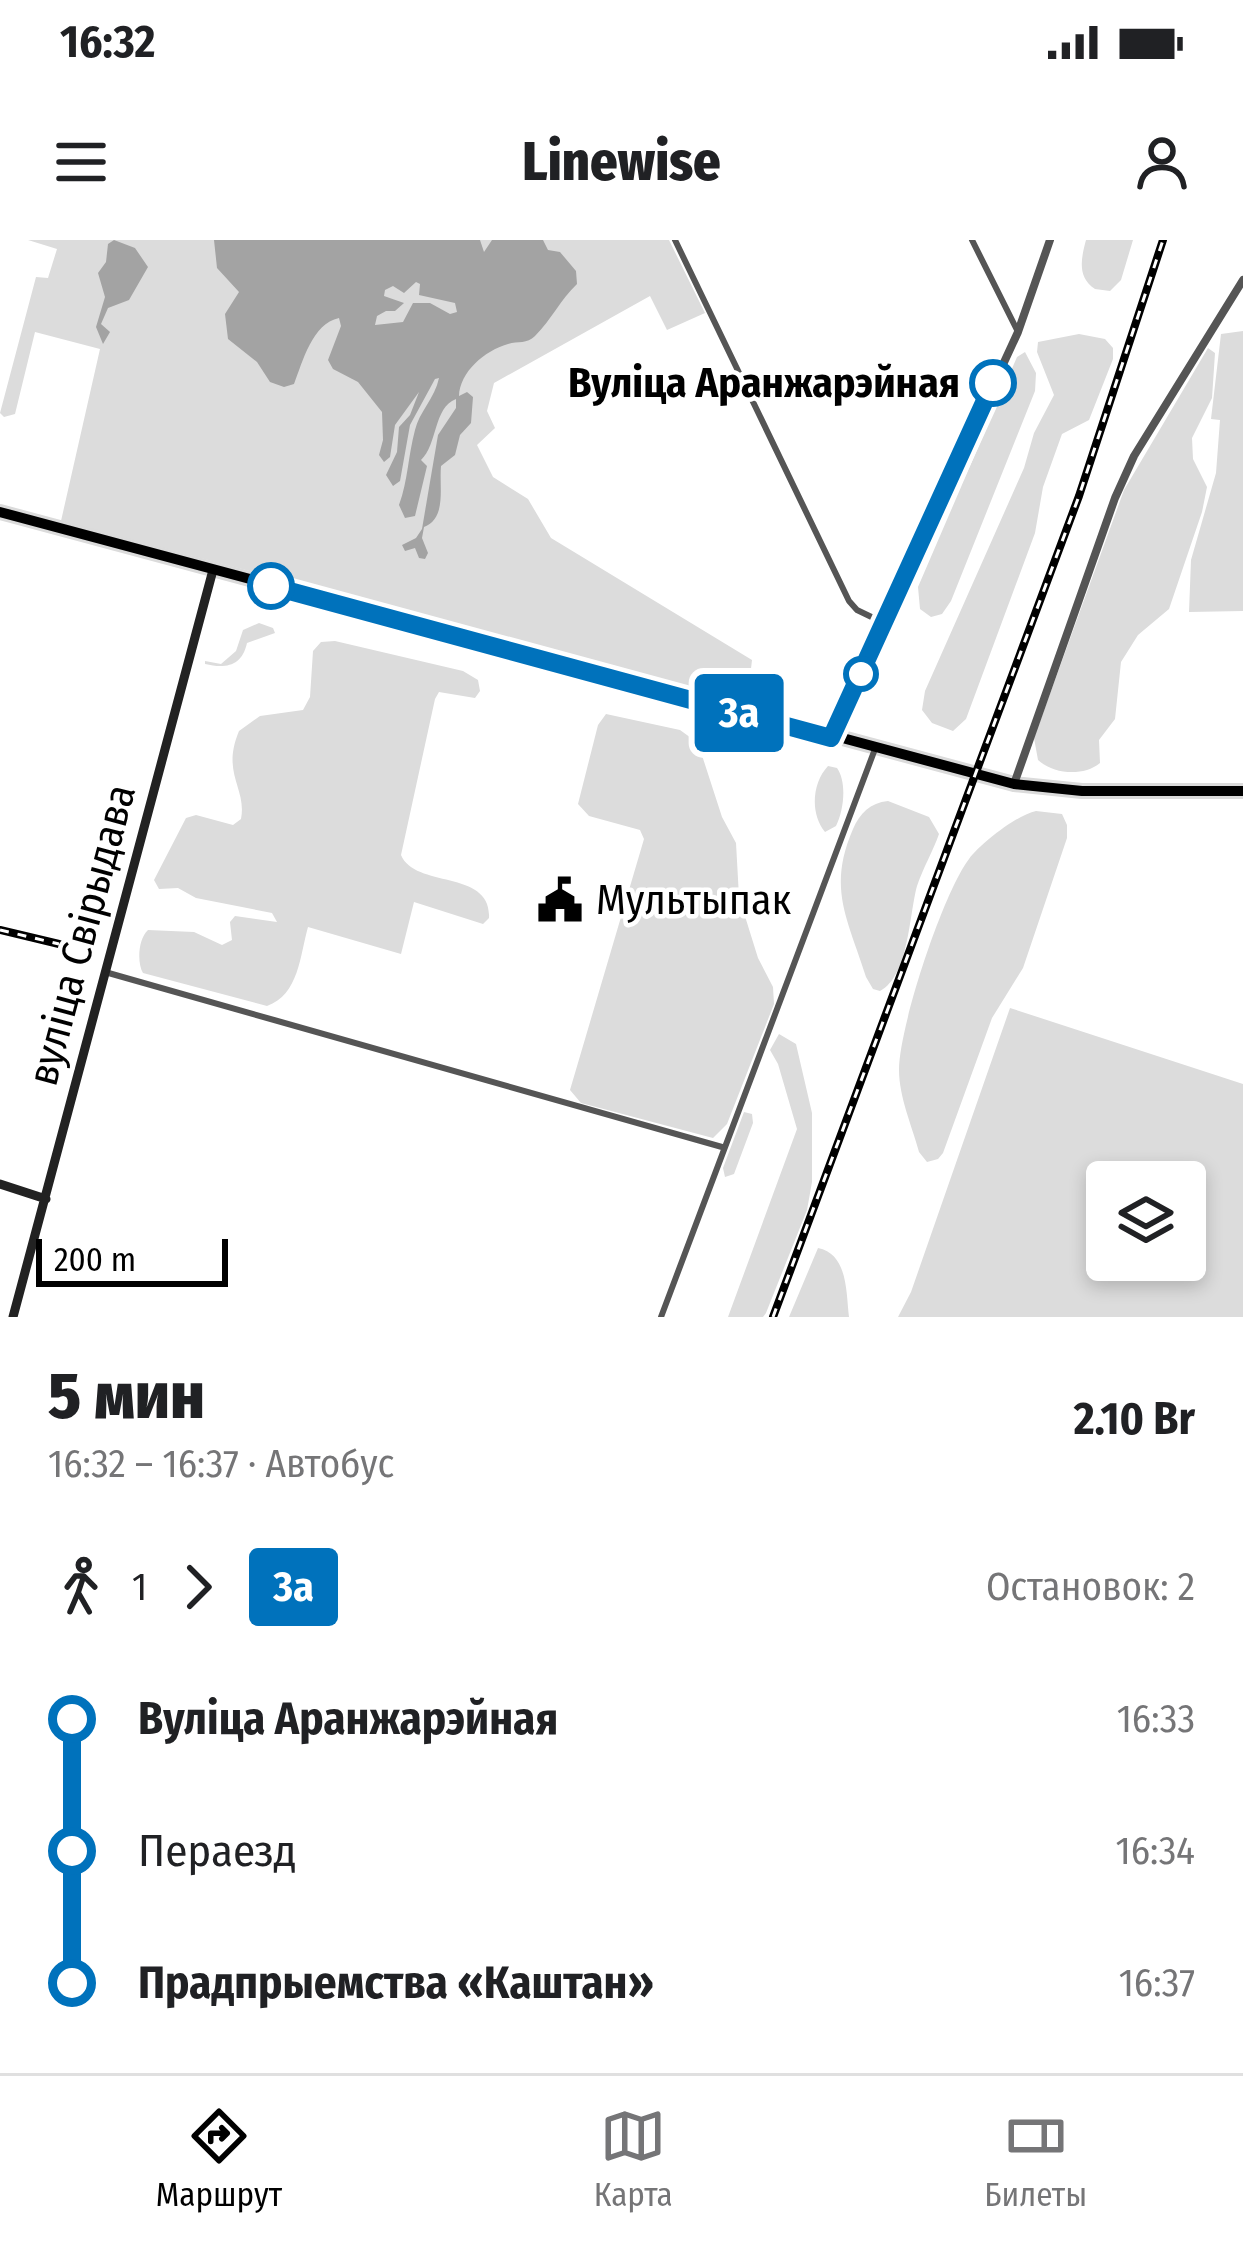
<!DOCTYPE html>
<html lang="ru">
<meta charset="utf-8">
<style>
body{margin:0;font-family:"Fira Sans Condensed",sans-serif;background:#f6f6f6;color:#202124;height:100vh;display:flex;flex-direction:column;font-size:45px;white-space:nowrap}
*{box-sizing:border-box;margin:0}
p{font-size:39px;color:#757577}
.icon{flex:none;width:66px;height:66px;fill:none;stroke:currentColor;stroke-width:2;stroke-linecap:round;stroke-linejoin:round}
.map{position:relative;height:1077px;overflow:hidden}
.drawer{display:flex;flex-direction:column;background:#fff;flex:1}
.drawer>*{flex:none}
.badge{padding:0 24px;border-radius:9px;font-size:42px;line-height:78px}
.tools{position:absolute;left:1086px;top:921px;display:grid;gap:24px}
.tools a{display:grid;place-items:center;width:120px;height:120px;border-radius:12px;background:#fff;box-shadow:0 6px 18px #0003;font-size:60px}
.scale{position:absolute;left:36px;bottom:30px;width:192px;box-sizing:border-box;padding-left:12px;border:6px solid #000;border-top:0;font-size:33px;line-height:42px;white-space:nowrap;color:#000;-webkit-text-stroke:9px #fff;paint-order:stroke}
.map>.badge{position:absolute;translate:-50% -50%;box-shadow:0 0 0 6px #fff}
.legs{display:flex;align-items:center;gap:18px;height:132px;padding:0 48px;font-size:39px}
.legs p{margin-inline-start:auto}
.headline{display:flex;align-items:center;justify-content:space-between;height:204px;padding:0 48px}
h1{font-size:66px;font-weight:800;line-height:90px}
ul{padding:0 48px;list-style:none}
li{display:flex;align-items:center;gap:42px;height:132px;font-size:45px}
li i{display:grid;place-items:center;width:18px;height:100%;margin:0 15px;background:currentColor}
li i::after{content:'';width:30px;height:30px;margin:-15px;border:9px solid;border-radius:50%;background:#fff}
li p{margin-inline-start:auto}
li:first-child i{background:linear-gradient(#0000 50%,currentColor 0)}
li:last-child i{background:linear-gradient(currentColor 50%,#0000 0)}
.status{display:flex;justify-content:space-between;align-items:center;height:84px;padding:0 60px;background:#fff;direction:ltr}
.status svg{height:33px;fill:currentColor}
header{display:flex;justify-content:space-between;align-items:center;height:156px;padding:0 48px;background:#fff;font-size:54px;font-weight:800}
.tabs{display:flex;justify-content:space-around;align-items:center;height:168px;border-top:3px solid #e0e0e0;background:#fff;font-size:33px;color:#757577}
.tabs a{display:grid;justify-items:center;gap:6px}
.tabs .current{color:#000}
.map>svg:first-child{display:block}
.green{fill:#dcdcdc;fill-rule:evenodd}
.water{fill:#a3a3a3;fill-rule:evenodd}
.lines{fill:none;stroke-linecap:round;stroke-linejoin:round}
.primary-casing{stroke:#dbdbdb;stroke-width:16}
.minor{stroke:#555;stroke-width:6}
.tertiary{stroke:#555;stroke-width:8}
.secondary{stroke:#222;stroke-width:9}
.primary{stroke:#000;stroke-width:10}
.rail-casing{stroke:#000;stroke-width:8}
.rail{stroke:#fff;stroke-width:3;stroke-dasharray:9;stroke-linecap:butt}
.line-1-casing{stroke:#fff;stroke-width:27}
.line-1{stroke:#0072bc;stroke-width:18}
.stop-1-dot{fill:#fff;stroke:#0072bc;stroke-width:6}
.labels{text-anchor:middle;dominant-baseline:central;stroke-width:9;stroke-linejoin:round;paint-order:stroke}
.stop-label{font-size:42px;font-weight:bold;fill:#000;stroke:#fff;text-anchor:end}
.poi-label{font-size:42px;fill:#000;stroke:#fff;text-anchor:start}
.street-label{font-size:42px;fill:#000;stroke:#fff}
</style>
<div class="status"><b>16:32</b><svg viewBox="0 0 49 12"><path d="M0 12V9h3v3zM5 12V6h3v6zM10 12V3h3v9zM15 12V0h3v12zM26 1h20v11H26zM47 4h2v5h-2z"/></svg></div>
<header><svg class="icon" aria-label="menu" viewBox="0 0 24 24"><path d="M4 6h16M4 12h16M4 18h16"/></svg>Linewise<svg class="icon" aria-label="person" viewBox="0 0 24 24"><circle cx="12" cy="8" r="4"/><path d="M4 21q1-7 8-7t8 7"/></svg></header>
<div class="map">
<svg width="1243" height="1077" viewBox="0 0 1243 1077">
<rect width="100%" height="100%" fill="#fff"/>
<path class="green" d="M28 0H669L705 73 667 90 650 56 494 143 487 171 495 188 477 205 493 237 528 259 551 298 752 420 747 463 61 281 100 109 35 92 15 174 4 177 0 173 36 37 48 38 57 9Z
M1086 0H1133L1121 40 1110 51 1095 49C1077 37 1081 19 1086 0Z
M1243 91V371L1189 372 1191 320 1216 233 1220 180 1211 179 1221 94Z
M1079 94 1105 99 1113 108V119L1089 180 1062 194 1043 247 1035 293 966 479 953 491 932 483 922 470 925 451 1024 228 1034 193 1054 155 1037 112 1038 102Z
M1208 108 1215 113 1212 158 1192 198 1193 219 1207 247 1202 272 1169 369 1138 395 1121 422 1115 479 1099 500 1100 523C1083 537 1053 534 1038 520L1034 498 1124 250Z
M1025 112 1036 133 1035 151 951 361 942 374 931 377 920 369 918 347 1017 117Z
M259 383 273 388 275 393 247 403C242 426 226 429 205 424V421L221 424 236 411 243 390Z
M335 401 463 431 478 440 480 451 475 458 439 452 435 459 401 615C415 649 492 629 489 678L483 684 414 662 401 714 308 687C300 715 299 755 267 766L143 733C137 723 138 699 148 690L194 692 222 705 232 700 230 682 235 676 277 682 272 673 196 658 178 648 159 649 154 640 186 578 196 575 233 585 241 579C247 548 221 534 239 491L260 476 303 470 310 457 313 411 321 402Z
M606 474 680 490 698 503 722 577 736 603 739 657 758 718 773 747 774 764 727 884 713 898 581 863 570 850 644 599 640 590 589 576 578 564 598 485Z
M828 526 837 528C847 542 844 570 836 586L825 592C810 574 812 543 828 526Z
M888 561 929 577 939 594C933 611 923 628 917 646 909 675 909 736 880 751L873 749 866 737C848 679 827 649 853 589 860 573 870 563 888 561Z
M1036 571 1062 574 1067 585V598L1023 728 992 778 943 913 938 919 927 922 919 912C912 886 899 857 899 830 899 787 943 653 969 619 981 603 1017 575 1036 571Z
M1010 768 1243 844V1077H898L911 1052ZM1185 942V1020H1107V942Z
M779 794 796 804 812 873V942L807 970 766 1073 763 1077H728L797 889 778 824 770 810Z
M744 872 752 874 753 883 734 934 725 937 723 928Z
M818 1008C848 1014 846 1052 849 1077H789Z"/>
<path class="water" d="M114 0 135 8 148 27 129 60 108 68 101 84 110 92 103 104 96 87 105 57 98 33 106 22 108 4Z
M214 0H480L484 12 492 0H543L548 10 560 12 576 31 577 44C560 60 552 79 535 96 527 104 518 101 508 104 484 111 460 132 459 156L467 152 473 157 471 183 460 195 455 215 441 226C439 248 447 278 424 287L422 298 428 313 425 319 419 318 415 308 405 311 402 305 416 298 422 289 438 195 456 168V159C433 168 438 204 421 220L427 226 415 276 405 278 399 265C408 240 408 216 415 190 419 172 435 158 439 138L435 139 410 185 400 241 393 246 386 235 397 212 399 187 410 175 419 152 395 185 390 217 384 222 379 215 383 200 382 172 358 142 333 129 328 120 341 86 339 78C312 84 303 121 294 144L284 147 270 142 257 122 228 99 225 74 239 52 217 28ZM416 42 420 44 419 55 455 63 457 72 450 74 430 63H413L403 82 375 85 377 76 386 71H395L404 63 384 56 385 50 393 46 404 53Z"/>
<g class="lines">
<g class="primary-casing">
<path id="primary" d="M0 272 1014 544 1082 551H1243"/>
</g>
<path class="minor" d="M675 0 849 361 857 370 884 383
M972 0 1018 92
M105 732 722 907
M661 1077 875 509"/>
<path class="tertiary" d="M831 498 1018 92 1050 0
M1014 544 1115 258 1134 216 1243 40"/>
<path class="secondary" d="M0 944 46 959
M13 1077 213 330"/>
<use href="#primary" class="primary"/>
<g class="rail-casing">
<path id="rail" d="M0 690 59 704
M773 1077 1079 256 1163 0"/>
</g>
<use href="#rail" class="rail"/>
</g>
<g class="lines">
<g class="line-1-casing">
<path id="line-1" d="M271 346 831 498 993 143"/>
</g>
<use href="#line-1" class="line-1"/>
</g>
<defs>
<g id="civic-bare" transform="scale(3.6)"><path d="M-.6-6.5H3V-4.5H.6V-3L4-1V1h2V6H-6V1h2V-1L-.6-3ZM-1.2 2.5V6h2.4V2.5Z" fill="#000" stroke="#fff" stroke-width="2.5" paint-order="stroke"/></g>
</defs>
<g fill-rule="evenodd">
<use href="#civic-bare" x="560" y="660"/>
</g>
<g class="stop-1-dot">
<circle cx="993" cy="143" r="21"/>
<circle cx="271" cy="346" r="21"/>
<circle cx="861" cy="434" r="15"/>
</g>
<g class="labels">
<g class="stop-label">
<text x="960" y="143">Вуліца Аранжарэйная</text>
</g>
<g class="poi-label">
<text x="596" y="660">Мультыпак</text>
</g>
<g class="street-label">
<text transform="translate(82 695) rotate(-75)">вуліца Свірыдава</text>
</g>
</g>
</svg>
<div class="tools">
<a><svg class="icon" aria-label="layers" viewBox="0 0 24 24"><path d="M12 4l9 5-9 5-9-5zM3 14l9 5 9-5"/></svg></a>
</div>
<div class="scale">200 m</div>
<b class="badge" style="left:739px;top:473px;background:#0072bc;color:#fff">3а</b>
</div>
<section class="drawer">
<div class="headline"><div><h1>5 мин</h1><p>16:32 – 16:37 · Автобус</p></div><b>2.10 Br</b></div>
<div class="legs"><svg class="icon" aria-label="walk" viewBox="0 0 24 24"><circle cx="13" cy="4" r="2"/><path d="M13 8l-2 6 4 7M11 14l-3 7M7 12l3-4h3l4 4"/></svg>1<svg class="icon" aria-label="forward" viewBox="0 0 24 24"><path d="M9 5l7 7-7 7"/></svg><b class="badge" style="background:#0072bc;color:#fff">3а</b><p>Остановок: 2</p></div>
<ul>
<li><i style="color:#0072bc"></i><b>Вуліца Аранжарэйная</b><p>16:33</p></li>
<li><i style="color:#0072bc"></i><span>Пераезд</span><p>16:34</p></li>
<li><i style="color:#0072bc"></i><b>Прадпрыемства «Каштан»</b><p>16:37</p></li>
</ul>
</section>
<nav class="tabs">
<a class="current"><svg class="icon" aria-label="directions" viewBox="0 0 24 24"><path d="M12 3l9 9-9 9-9-9zM9 14v-3h6M13 9l2 2-2 2"/></svg>Маршрут</a>
<a><svg class="icon" aria-label="map" viewBox="0 0 24 24"><path d="M3 6l6-2 6 2 6-2v14l-6 2-6-2-6 2zM9 4v14M15 6v14"/></svg>Карта</a>
<a><svg class="icon" aria-label="tickets" viewBox="0 0 24 24"><path d="M3 7h18v10H3zM15 7v10"/></svg>Билеты</a>
</nav>
